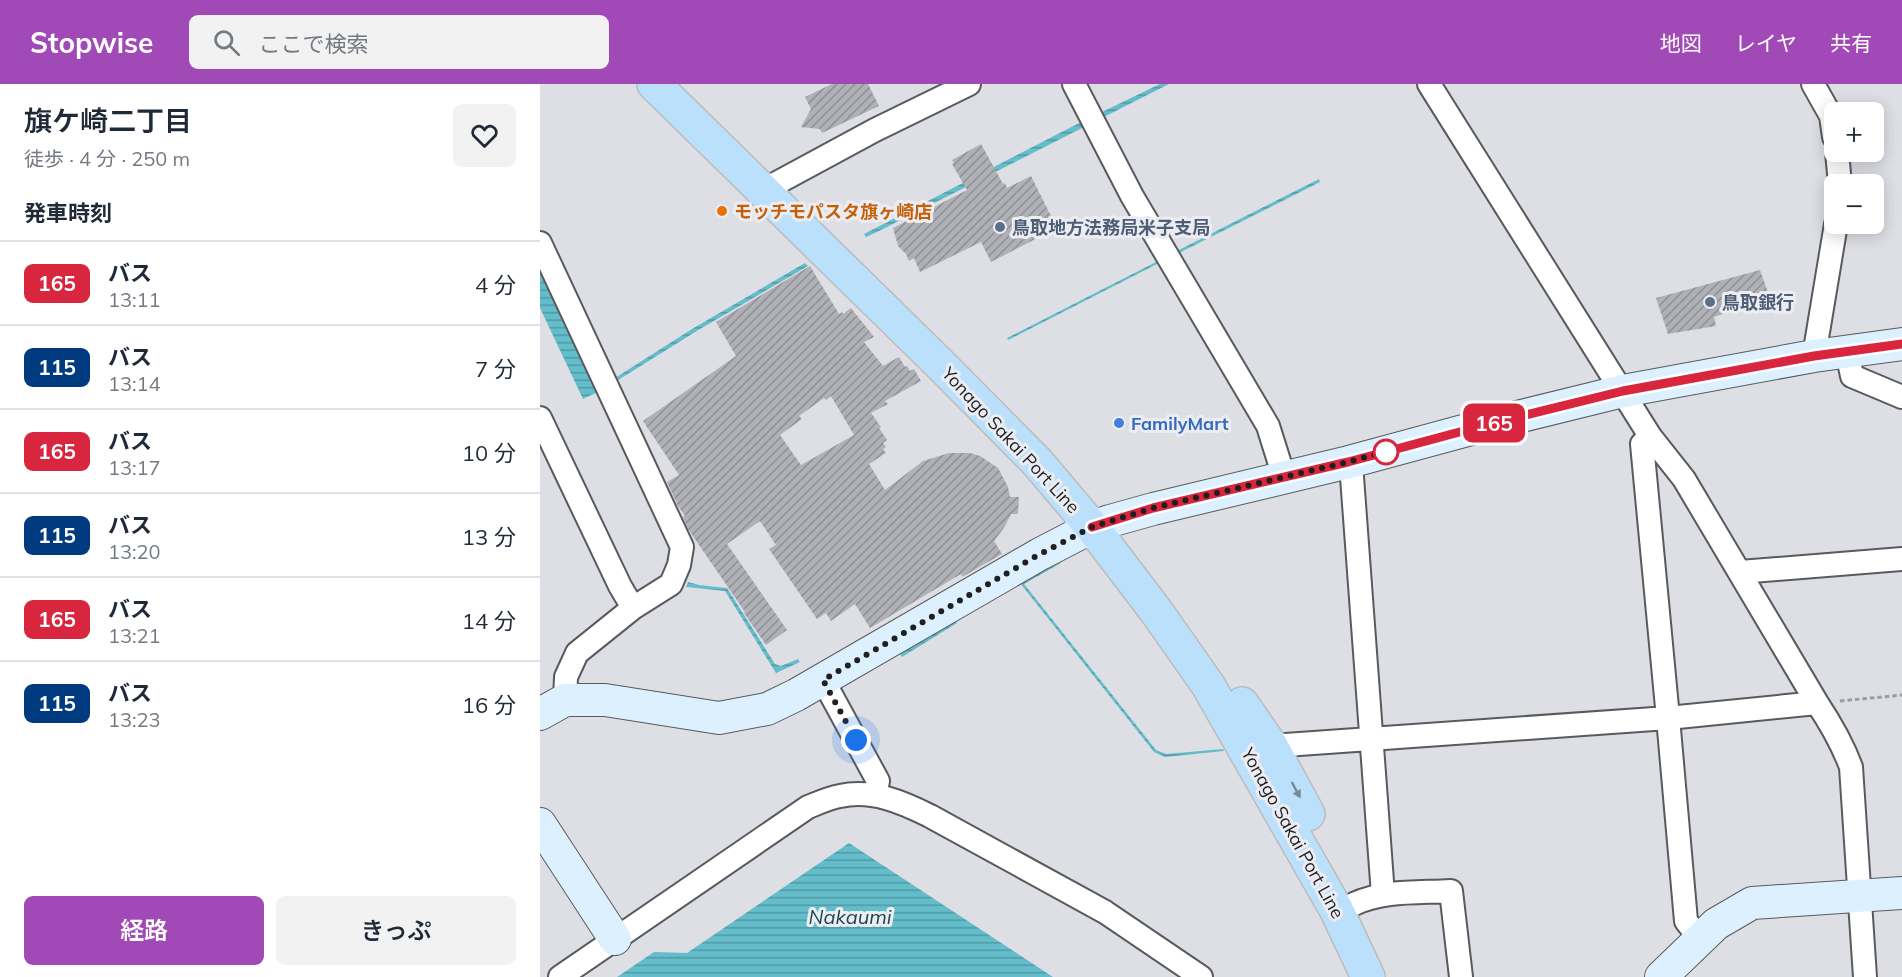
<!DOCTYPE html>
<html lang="ja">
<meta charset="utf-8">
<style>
body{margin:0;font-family:Mulish,"Noto Sans JP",sans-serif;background:#f2f2f3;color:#1f2937;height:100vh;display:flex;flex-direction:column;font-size:22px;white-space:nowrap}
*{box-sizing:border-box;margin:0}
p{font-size:20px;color:#747a83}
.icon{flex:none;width:33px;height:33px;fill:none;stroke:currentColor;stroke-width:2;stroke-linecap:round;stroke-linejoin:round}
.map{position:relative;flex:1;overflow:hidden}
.panel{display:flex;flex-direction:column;background:#fff;width:540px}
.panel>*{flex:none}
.badge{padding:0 12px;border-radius:9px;font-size:21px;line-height:39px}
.tools{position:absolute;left:1284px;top:18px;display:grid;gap:12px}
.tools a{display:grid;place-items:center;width:60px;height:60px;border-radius:9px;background:#fff;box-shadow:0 3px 15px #0003;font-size:30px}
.you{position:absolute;width:30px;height:30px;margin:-15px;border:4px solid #fff;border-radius:50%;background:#1a73e8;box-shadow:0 0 0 9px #1a73e833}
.map>.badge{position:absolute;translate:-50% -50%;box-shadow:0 0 0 3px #fff}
h2{padding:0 24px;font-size:22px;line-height:54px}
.round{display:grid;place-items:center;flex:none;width:63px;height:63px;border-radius:9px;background:#f2f2f3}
.head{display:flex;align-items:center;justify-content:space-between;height:102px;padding:0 24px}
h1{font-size:28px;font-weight:600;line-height:45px}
.primary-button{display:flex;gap:12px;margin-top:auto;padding:12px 24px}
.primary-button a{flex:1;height:69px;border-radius:9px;background:#a149b6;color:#fff;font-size:24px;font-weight:600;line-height:69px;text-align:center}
.primary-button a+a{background:#f2f2f3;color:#1f2937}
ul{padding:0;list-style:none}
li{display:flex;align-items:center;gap:18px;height:84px;padding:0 24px;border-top:2px solid #e0e1e3}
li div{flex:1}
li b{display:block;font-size:22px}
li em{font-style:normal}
li .badge{min-width:66px;font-weight:700;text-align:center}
header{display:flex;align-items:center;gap:36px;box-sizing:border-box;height:84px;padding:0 30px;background:#a149b6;color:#fff}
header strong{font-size:28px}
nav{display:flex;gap:33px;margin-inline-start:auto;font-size:21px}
.search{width:420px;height:54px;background:#f2f2f3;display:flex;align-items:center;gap:15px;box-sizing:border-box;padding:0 21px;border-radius:9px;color:#747a83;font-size:22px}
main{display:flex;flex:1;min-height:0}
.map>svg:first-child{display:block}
.water{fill:url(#water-rules)}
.building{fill:url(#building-hatch);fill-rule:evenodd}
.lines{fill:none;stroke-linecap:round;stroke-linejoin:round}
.street-casing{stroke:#595a5f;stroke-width:26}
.secondary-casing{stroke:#595a5f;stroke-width:34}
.primary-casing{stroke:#bcbcbc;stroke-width:36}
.path{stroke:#9c9ca1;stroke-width:3;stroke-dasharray:4.5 3;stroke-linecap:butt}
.street{stroke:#fff;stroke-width:22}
.secondary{stroke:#ddf0fe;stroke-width:32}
.primary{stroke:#bbe0fc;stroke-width:33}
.oneway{fill:#758999}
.line-casing{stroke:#fff;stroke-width:14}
.line{stroke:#d7263d;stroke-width:9}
.walk{stroke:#1f1f21;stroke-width:6;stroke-dasharray:0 10.8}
.food-dot{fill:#e8710a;stroke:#ecedf2;stroke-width:2}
.service-dot{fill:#5c6f8a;stroke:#ecedf2;stroke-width:2}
.shop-dot{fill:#3f7fe0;stroke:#ecedf2;stroke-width:2}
.stop-dot{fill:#fff;stroke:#d7263d;stroke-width:3}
.labels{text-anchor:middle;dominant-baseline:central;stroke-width:6;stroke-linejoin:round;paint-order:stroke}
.food-label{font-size:18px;font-weight:bold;fill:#c56008;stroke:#ecedf2;text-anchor:start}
.service-label{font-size:18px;font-weight:bold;fill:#4e5e75;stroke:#ecedf2;text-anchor:start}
.shop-label{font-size:18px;font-weight:bold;fill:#366cbe;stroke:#ecedf2;text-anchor:start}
.street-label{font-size:18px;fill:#1f1f21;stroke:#ecedf2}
.water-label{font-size:20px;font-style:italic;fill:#1c454b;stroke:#ecedf2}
</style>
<header>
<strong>Stopwise</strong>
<div class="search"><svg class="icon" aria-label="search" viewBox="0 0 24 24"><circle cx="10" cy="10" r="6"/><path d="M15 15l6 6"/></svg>ここで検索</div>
<nav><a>地図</a><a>レイヤ</a><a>共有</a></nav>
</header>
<main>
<section class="panel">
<div class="head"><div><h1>旗ケ崎二丁目</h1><p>徒歩 · 4 分 · 250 m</p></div><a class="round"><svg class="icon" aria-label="heart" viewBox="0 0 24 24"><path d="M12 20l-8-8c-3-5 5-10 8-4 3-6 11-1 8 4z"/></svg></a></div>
<h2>発車時刻</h2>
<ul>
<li><span class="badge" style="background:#d7263d;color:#fff">165</span><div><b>バス</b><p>13:11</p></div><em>4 分</em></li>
<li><span class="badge" style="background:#003b80;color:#fff">115</span><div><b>バス</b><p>13:14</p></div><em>7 分</em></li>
<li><span class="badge" style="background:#d7263d;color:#fff">165</span><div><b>バス</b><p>13:17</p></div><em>10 分</em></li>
<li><span class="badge" style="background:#003b80;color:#fff">115</span><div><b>バス</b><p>13:20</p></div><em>13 分</em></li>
<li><span class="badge" style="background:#d7263d;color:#fff">165</span><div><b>バス</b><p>13:21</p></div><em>14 分</em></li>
<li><span class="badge" style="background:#003b80;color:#fff">115</span><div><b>バス</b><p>13:23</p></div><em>16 分</em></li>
</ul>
<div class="primary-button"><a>経路</a><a>きっぷ</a></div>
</section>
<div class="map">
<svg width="1362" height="893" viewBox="0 0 1362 893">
<defs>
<pattern id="water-rules" width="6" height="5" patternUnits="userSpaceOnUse" patternTransform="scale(1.5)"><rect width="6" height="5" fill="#64bdca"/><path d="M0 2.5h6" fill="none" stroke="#5299a4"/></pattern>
<pattern id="building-hatch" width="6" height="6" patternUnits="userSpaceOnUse" patternTransform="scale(1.5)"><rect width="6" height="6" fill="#b0b1b6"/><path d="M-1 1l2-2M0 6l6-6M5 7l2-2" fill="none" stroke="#8f8f94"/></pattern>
</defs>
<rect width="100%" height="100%" fill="#dedfe5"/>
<path class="water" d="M620 0H629L339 147 326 153 324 150 541 38 559 32 564 27Z
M779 95 780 98 639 169 637 167Z
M618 177 619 179 468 256 467 254Z
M265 179 268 182 160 245 62 306 43 315 0 224V182L72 296 152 245Z
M519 477 521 479 484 500 616 666 626 670 683 665 684 667 625 673 614 668 480 499Z
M148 498 159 501 187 504 235 580 241 582 258 575 260 578 236 589 185 507 146 503Z
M416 537 417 539 362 573 360 570Z
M309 759 513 893H77L114 868 147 869Z"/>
<path class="building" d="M292 0H328L339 22 282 49 280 45 261 43 271 25 265 13Z
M441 60 463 100 465 99 467 104 491 92 517 144 451 178 441 158 380 188 374 174 369 177 366 170 358 162 353 144 427 106 412 80 414 79 412 76Z
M270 182 299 230 302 228 303 230 311 224 334 253 324 258 343 282 359 273 365 283 367 282 370 287 374 285 381 297 345 317 348 320 331 329 341 343 339 344 347 356 343 359 346 363 343 365 346 369 329 380 345 406 383 377 409 369H430L440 372 458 384 468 403 470 413H479L478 430H471L464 444 454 457 462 470 422 493 421 490 330 544 315 520 291 537 286 529 277 535 229 465 236 461 220 437 187 460 247 546 226 561 204 529 205 528 148 445 143 433 145 432 138 422 127 398 139 391 103 337 196 272 176 238ZM291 312 314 351 261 381 240 351 262 335 259 332 284 314 286 316Z
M1220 186 1230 214 1174 233 1176 242 1128 250 1116 214Z"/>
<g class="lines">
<g class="street-casing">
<path id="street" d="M534 0 592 112 728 342 744 393
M889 0 1110 352 1144 395 1277 619C1291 640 1302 659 1311 683L1325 893
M1273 0 1291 32 1294 53
M1297 68 1300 100
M222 107 335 46 429 0
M0 159 142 463 139 481 131 500 93 524 37 569 26 593 25 616
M1307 268 1312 292 1362 313
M1274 272 1296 140
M0 334 80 502 93 524
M1110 352 1102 360 1128 634 1146 837 1160 855
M809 378 812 393 843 811
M1200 488 1362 475
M283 596 338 697 335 710
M731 662 1128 634 1277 619
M814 820C843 806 879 809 911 807L921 893
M20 893 268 723C278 719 289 714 300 712 332 705 362 718 390 732L565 828 661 893"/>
</g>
<g class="secondary-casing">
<path id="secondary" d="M0 630 25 616H65L179 634 227 625 256 611 500 470 552 443 570 437 613 425 809 378 953 339 1083 307 1274 272 1362 260
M0 740 75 855
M1121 893 1176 840 1212 819 1362 809"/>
</g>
<g class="primary-casing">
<path id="primary" d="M114 0 402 282 497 378 552 443 616 527 668 601 797 827 828 893
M702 620 731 662 768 730"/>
</g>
<path class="path" d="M1300 617 1362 611"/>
<use href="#street" class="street"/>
<use href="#secondary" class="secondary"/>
<use href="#primary" class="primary"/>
</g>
<defs><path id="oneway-solid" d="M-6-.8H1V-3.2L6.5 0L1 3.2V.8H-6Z" transform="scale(1.5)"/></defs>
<use class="oneway" href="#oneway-solid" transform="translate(756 706) rotate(62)"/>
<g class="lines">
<g class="line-casing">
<path id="line" d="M552 443 613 424 808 378 953 339 1083 307 1274 272 1362 260"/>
</g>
<use href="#line" class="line"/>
<path class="walk" d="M316 656 283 596 500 470 552 443 613 424 808 378 855 365 846 368"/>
</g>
<circle class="food-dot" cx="182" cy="127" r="6"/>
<g class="service-dot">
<circle cx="460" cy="143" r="6"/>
<circle cx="1170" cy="218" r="6"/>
</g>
<circle class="shop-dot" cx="579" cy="339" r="6"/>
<circle class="stop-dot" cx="846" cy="368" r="12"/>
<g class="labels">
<g class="food-label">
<text x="194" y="127">モッチモパスタ旗ヶ崎店</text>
</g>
<g class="service-label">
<text x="472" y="143">鳥取地方法務局米子支局</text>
<text x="1182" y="218">鳥取銀行</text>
</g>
<g class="shop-label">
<text x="591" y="339">FamilyMart</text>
</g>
<g class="street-label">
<text transform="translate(471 356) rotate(47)">Yonago Sakai Port Line</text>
<text transform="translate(753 749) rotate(61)">Yonago Sakai Port Line</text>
</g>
<g class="water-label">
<text x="310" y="832">Nakaumi</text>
</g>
</g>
</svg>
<div class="tools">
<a>+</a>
<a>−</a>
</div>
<div class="you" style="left:316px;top:656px"></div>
<b class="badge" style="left:954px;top:339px;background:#d7263d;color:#fff">165</b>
</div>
</main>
